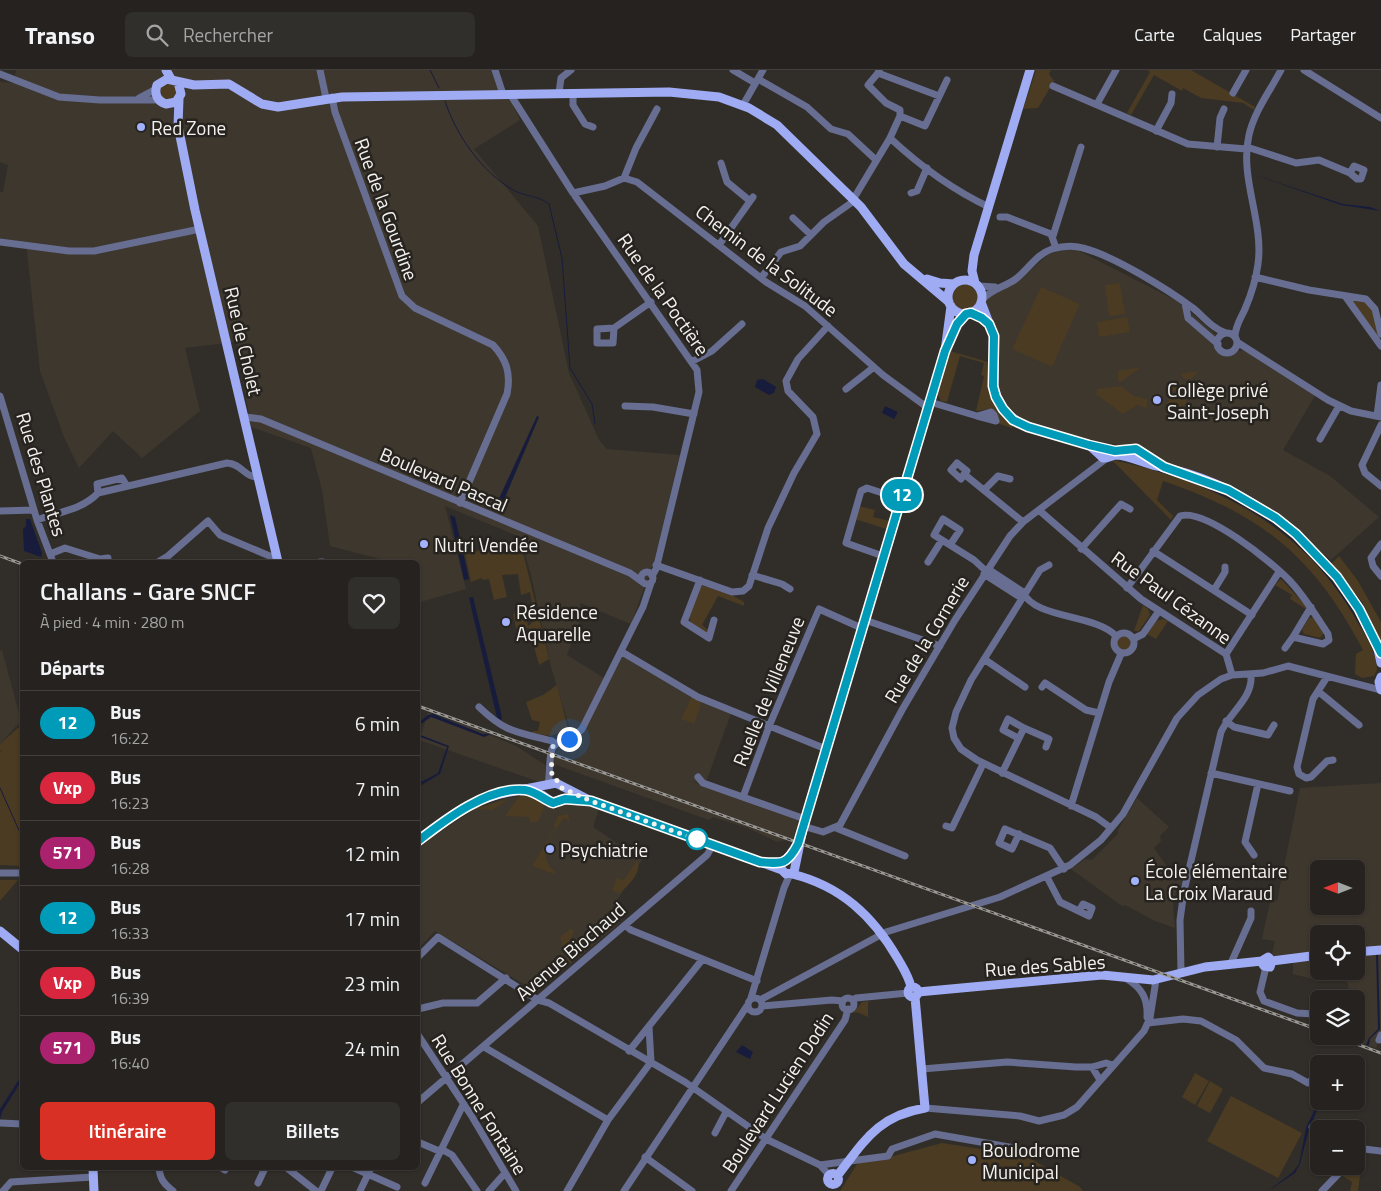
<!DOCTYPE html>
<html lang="fr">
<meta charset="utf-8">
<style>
body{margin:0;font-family:"Titillium Web",sans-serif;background:#312f2c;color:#f1f3f6;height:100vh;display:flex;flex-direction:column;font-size:19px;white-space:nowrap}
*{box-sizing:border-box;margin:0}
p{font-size:16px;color:#a3a4a4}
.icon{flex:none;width:28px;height:28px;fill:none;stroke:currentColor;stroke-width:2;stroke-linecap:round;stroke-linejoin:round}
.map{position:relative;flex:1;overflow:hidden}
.details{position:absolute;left:20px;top:490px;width:400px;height:610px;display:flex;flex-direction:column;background:#25221f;border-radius:8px;box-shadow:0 1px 4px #0004,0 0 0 1px #423f3d}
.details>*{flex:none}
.badge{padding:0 10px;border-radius:16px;font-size:18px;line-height:32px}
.needle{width:32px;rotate:270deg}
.fabs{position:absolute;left:1310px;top:790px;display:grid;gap:10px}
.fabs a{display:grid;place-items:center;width:55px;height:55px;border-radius:8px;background:#25221f;box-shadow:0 1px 4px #0004,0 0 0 1px #423f3d;font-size:25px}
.you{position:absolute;width:25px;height:25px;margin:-12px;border:4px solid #fff;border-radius:50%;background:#1a73e8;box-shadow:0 0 0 8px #1a73e833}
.map>.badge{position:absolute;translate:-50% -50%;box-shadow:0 0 0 2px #fff}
h2{padding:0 20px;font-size:19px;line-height:45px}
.round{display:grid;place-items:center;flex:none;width:52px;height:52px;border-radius:8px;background:#312f2c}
.head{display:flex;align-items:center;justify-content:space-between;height:85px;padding:0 20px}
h1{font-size:24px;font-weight:600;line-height:38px}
.primary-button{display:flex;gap:10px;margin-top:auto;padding:10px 20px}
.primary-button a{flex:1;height:58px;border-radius:8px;background:#d93025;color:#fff;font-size:20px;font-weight:600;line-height:58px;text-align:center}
.primary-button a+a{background:#312f2c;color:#f1f3f6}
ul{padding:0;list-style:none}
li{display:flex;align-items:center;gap:15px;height:65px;padding:0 20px;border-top:1px solid #423f3d}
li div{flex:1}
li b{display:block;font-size:19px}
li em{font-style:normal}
li .badge{min-width:55px;font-weight:700;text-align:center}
header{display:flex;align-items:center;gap:30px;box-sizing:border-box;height:70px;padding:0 25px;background:#25221f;border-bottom:1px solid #423f3d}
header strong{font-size:24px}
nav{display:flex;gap:28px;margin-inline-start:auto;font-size:18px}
.search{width:350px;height:45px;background:#312f2c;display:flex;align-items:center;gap:12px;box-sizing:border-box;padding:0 18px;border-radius:8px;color:#a3a4a4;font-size:19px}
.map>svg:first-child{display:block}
.built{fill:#3e372d;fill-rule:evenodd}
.green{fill:#4a3b22}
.water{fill:#181c3c}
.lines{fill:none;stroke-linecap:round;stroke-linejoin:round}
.stream{stroke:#181c3c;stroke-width:1}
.minor{stroke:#676e91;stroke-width:7}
.major{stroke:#9facf4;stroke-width:9}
.rail-casing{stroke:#999793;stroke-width:3}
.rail{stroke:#272420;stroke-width:1;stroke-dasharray:4;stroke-linecap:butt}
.line-casing{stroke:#fff;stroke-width:11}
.line{stroke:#009bb9;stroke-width:8}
.walk{stroke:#f4f2ef;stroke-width:5;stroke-dasharray:0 9}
.poi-dot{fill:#a3b2fd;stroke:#272420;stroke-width:2}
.stop-dot{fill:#fff;stroke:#009bb9;stroke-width:2.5}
.labels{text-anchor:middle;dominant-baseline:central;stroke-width:5;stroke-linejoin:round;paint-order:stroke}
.poi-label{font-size:19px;fill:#f4f2ef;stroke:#272420;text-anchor:start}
.street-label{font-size:19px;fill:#f4f2ef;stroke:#272420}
</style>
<header>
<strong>Transo</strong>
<div class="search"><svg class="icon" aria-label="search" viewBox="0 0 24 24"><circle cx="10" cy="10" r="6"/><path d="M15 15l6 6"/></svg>Rechercher</div>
<nav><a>Carte</a><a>Calques</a><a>Partager</a></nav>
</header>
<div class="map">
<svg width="1381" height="1121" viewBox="0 0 1381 1121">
<rect width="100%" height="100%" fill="#312e29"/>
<path class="built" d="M16 0H495L520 50 474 79 538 156 569 303 599 370 607 379 680 385 654 491 631 554 580 533 581 548 567 585 604 608 617 583 700 631 731 643 705 715 690 711 799 750 792 772 786 770 777 772 748 758 713 747 709 750 556 695 548 703 545 714 419 670 428 643 468 656 516 676 547 696 570 659 551 597 531 505 520 467 445 436 466 519 420 532 418 531V492H381L380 489 330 476 322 420 311 378 251 357 236 272 185 278 200 341 142 388 113 361 79 398 64 367 40 301 26 173 0 168V122H3L8 95 0 92V12L14 13Z
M1075 179 1179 232 1215 264 1220 282 1250 280 1316 324 1283 380 1330 406 1379 447 1331 490 1273 442 1210 409 1152 386 1136 377 1105 373 1022 352 1004 336 996 319 998 266 984 231 992 224 1017 212 1050 183Z
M2 580 21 651 0 674V581Z
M1381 713V965L1376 978 1350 970 1351 966H1356V929H1350L1348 913 1345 910H1317L1293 904V888H1271L1275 871 1262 869 1270 832 1277 831 1300 718ZM1319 799H1356V836H1319ZM1319 864H1356V901H1319Z
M530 726 556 739 565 733 577 732 599 739 593 757 642 790 607 847 621 852 537 922 435 861 419 878 418 876V776L477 738 506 728Z
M1137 728 1169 757 1160 766 1161 771 1154 778 1168 798 1175 805 1183 808 1182 815 1177 816 1173 837 1175 858 1155 851 1125 835 1122 836 1071 799 1085 789 1092 790 1118 764V760Z"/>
<path class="green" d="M1036 0H1051L1049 4 1054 11 1038 38 1023 39Z
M1148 0H1191L1255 37 1254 40 1243 33 1201 28 1183 18 1182 21 1154 5 1131 45 1127 43 1150 2Z
M162 13 176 14 178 27 163 31 158 19Z
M1120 213 1125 244 1109 246 1105 215Z
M952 227a13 13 0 1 1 26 0a13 13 0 1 1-26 0Z
M1041 217 1080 234 1052 297 1012 279Z
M1362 229 1373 238 1378 266 1353 232V230Z
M1127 247 1130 262 1099 267 1097 252Z
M950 281 988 292C986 322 990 336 1013 355L1012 358 997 353 995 342 990 339 976 341 984 306 981 305 984 293 960 286 947 332 941 331 937 323Z
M1141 297 1121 312 1118 311V301Z
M1196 301 1197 303 1191 309H1185L1180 304Z
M1178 310 1186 322 1185 325 1171 320Z
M1121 316 1134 326 1147 329V338L1137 335 1125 343H1121L1096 324 1097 319Z
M1173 325 1188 331 1176 343 1172 342 1166 333Z
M1112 390C1211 410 1305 457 1355 548 1364 564 1377 582 1377 600L1374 606 1362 608 1355 604 1356 584 1363 580C1314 487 1263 445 1163 411L1157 430 1173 446 1171 450Z
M859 436 875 440 873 447 889 451 886 459 855 449Z
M520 470 549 589 539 595 529 558H516L513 544 520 542 522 550 527 549 528 556 535 550 530 522 521 525 518 504 502 505 507 527 494 530 489 509 482 510V508L471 512 465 484Z
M1339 486 1358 511 1381 552V579L1349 519 1331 494Z
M1281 509 1306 536V539L1290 529 1292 525 1275 515Z
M701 515 730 524 744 532V536L718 526 702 555 708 560 707 564 691 553 689 548Z
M1143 535 1148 539 1150 545 1139 561H1134Z
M1314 547 1324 563 1320 568 1304 564 1302 560 1309 548Z
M1163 549 1168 551 1156 569 1147 564 1156 551Z
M1116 573a8 8 0 1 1 16 0a8 8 0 1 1-16 0Z
M557 615 568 659 551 666 532 663 533 661H538L540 652 532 650 526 632 543 625Z
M692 626 699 630 701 634 694 654 681 649Z
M22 657V796L0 795V682L3 680 0 681V674L18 658Z
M521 724C531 724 541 727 544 738L538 752H530L529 747 505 746Z
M508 729 493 740 476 739V736L478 738Z
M568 744 570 752 564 748C551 765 535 784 555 802L554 804 532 796 555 758 554 755 558 746Z
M637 790C643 802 628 816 619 824L612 820 617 808 624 810Z
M0 810H18L0 831Z
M570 859 574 860 570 872 574 873 580 867 590 869 592 874 573 891 568 893V885L562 876 560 867Z
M871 931 868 932V947L857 942 853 943 862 932Z
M1195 1003 1209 1011 1195 1035 1182 1027Z
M1210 1011 1223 1019 1210 1043 1197 1036Z
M1231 1026 1302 1063 1278 1108 1207 1071Z
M942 1073 1026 1086 1080 1117 1083 1121H840L859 1091 886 1088Z
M1363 1083 1358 1121H1350L1352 1112 1343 1106 1351 1096H1356V1091Z"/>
<path class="water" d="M1252 104 1343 134 1370 137 1381 141 1341 135Z
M251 301 260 304 253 319 247 316 246 312Z
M763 309 776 317 774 323 769 325 755 317 757 310Z
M885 336 898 342 894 349 882 343Z
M537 346 539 347 501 437 496 435Z
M450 445 455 447 469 509 464 510Z
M26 449H30L42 483 41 487 24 481 23 459 26 456Z
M473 527 502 647 501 651 497 648 469 528Z
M433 644 483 664H491L484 667 431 647 418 656V653L428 645Z
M418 664 449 676 440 704 418 717 419 713 438 703 447 677 418 666Z
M1378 884 1380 959 1370 969 1369 975H1366L1369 968 1378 959 1376 885Z
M742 975 753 982 750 989 736 982Z
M22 1005V1010L2 1042 0 1050V1039Z
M1319 1030V1036L1309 1059 1300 1094 1295 1103 1268 1121 1293 1102 1299 1094 1306 1058Z"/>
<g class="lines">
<path class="stream" d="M430 0 439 18
M445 31C456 65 481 101 513 120 524 126 539 126 549 134L562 188 570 298 592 334 595 354
M1158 401C1256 430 1317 475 1367 566
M1340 504 1362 533 1381 573
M0 718 22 767"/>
<path class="minor" d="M320 0 326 28
M495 0 503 24
M733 0 755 13
M879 0 878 3 939 26
M1304 0 1381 48
M878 3 868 15 886 33 900 40V46L925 56 947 10
M0 4 59 27 100 30H159
M758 9 807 37 831 59 848 64 876 90
M1053 16 1188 74 1246 79
M559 23 561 8 571 0
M573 23V35L585 54 593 57
M1233 23 1246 0
M510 24 573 123 697 300 699 322 656 499 652 506
M332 27 335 42 402 226 415 238 493 275C507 290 511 304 507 324L460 433
M139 28 156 19
M1097 34 1116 0
M743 35 763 0
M1156 61 1171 33 1172 24
M890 68C919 95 953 120 989 137
M1217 77 1220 48 1224 39
M1247 77 1296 93 1319 90 1350 103 1357 109H1361L1364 100 1354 96 1350 103
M721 93 727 112 750 131
M624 108 636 78 657 39
M573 123 605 116 624 108 637 112 766 212 805 236 883 305 928 338
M911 123 917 121 927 98
M1000 147H1007L1051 164 1056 178
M793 148 811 165
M1053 166 1081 77
M0 172 69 181H94L200 159
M719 175 753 127
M1255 207 1309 220 1366 229 1375 239 1381 264
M761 208 781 182 800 176 824 152 851 133 890 68 900 46
M979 216 995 217
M1345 226 1381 276
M982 230C992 218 1006 217 1017 208 1029 198 1037 184 1052 179 1062 176 1073 175 1083 178 1114 186 1167 219 1193 238 1204 247 1213 259 1226 263
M1185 233 1188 248 1218 274
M614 258 613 273H597V259L614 258 651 232
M1217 273a10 10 0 1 1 20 0a10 10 0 1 1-20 0Z
M1235 267C1235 256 1241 248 1245 239 1251 225 1256 209 1258 194 1264 151 1239 108 1249 65 1254 42 1270 21 1281 0
M1237 272 1328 330 1351 341 1381 347
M693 291 712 281 742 254
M846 319 874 297
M0 326 37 450 53 492
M930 332 977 346 991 342 994 345 996 351 977 346
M625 336 653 337 694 344
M1377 346 1381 315
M245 347 261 349 630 503 641 511
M1381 355 1362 395 1365 403 1381 416
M1320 369 1339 336
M957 393 967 401 961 409 951 400Z
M964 404 1023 452
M985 419 998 406 1010 409
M98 423 97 414 122 408 127 416
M0 441 34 440
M1040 441 1141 529 1226 584 1232 605
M37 450C58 442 82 440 98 423L227 393C241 393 245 408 258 407
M1381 474 1371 488 1373 496 1381 506
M950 475 960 460 943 449 934 465 974 490 986 501
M1081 479 1121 434 1130 439
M1153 481 1252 545
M50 484 65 478 100 489 108 488
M883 486 846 473 861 421 867 418 901 429
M158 492 168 486 208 451 220 465 272 487H277
M320 492H323
M928 492 942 470
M656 495 732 522 743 521 749 516 768 458 794 403 817 364 813 347 788 321 786 311 798 289 828 256
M1049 495 1040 500 971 610 956 642 952 658 954 668 961 679 977 690 1096 747 1111 758
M988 499 1023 522C1034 549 1096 544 1116 566
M641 508a6 6 0 1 1 12 0a6 6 0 1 1-12 0Z
M984 504 1020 527H1025
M752 505 782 514 790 519
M700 510 684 552 709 568 714 550
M1127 518 1180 446C1205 438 1272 492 1290 511 1305 527 1316 546 1328 564L1329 570 1323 574 1293 567 1285 578
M1214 520 1225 502V497
M865 550 940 576
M1114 573a10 10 0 1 1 20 0a10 10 0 1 1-20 0Z
M1293 567 1311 537
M1133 569 1143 564 1159 541
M622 582 698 627 826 679
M1226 584 1279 502
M984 589 1025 617
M1327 607 1313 629 1297 697 1299 704 1306 708 1311 707 1327 691 1333 690
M1042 617 1045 613 1086 640 1099 643
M1319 622 1359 655
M479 637C506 663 517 662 552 671L556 674
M1226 651 1234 657 1268 665 1274 655
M1024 658 1049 669 1046 677
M1002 703 1024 658 1008 649 1003 660 1018 668
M1211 703 1290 721
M698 707 703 713 805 749
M548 715C550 706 549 686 552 679 556 669 575 668 582 659L643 537 651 513
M743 727 770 654 819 539 857 556
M1071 736 1109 612 1121 584
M803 756 823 762 840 755 902 640 955 550 1010 466 1023 452 1107 388
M946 756 952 758 983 694
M836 758 905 786
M1019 764 1012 779 999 773 1005 759 1050 778 1064 799
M1254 785 1245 772 1258 714
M0 803H22
M1047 807 1060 832 1062 833 1089 846 1092 838 1083 834 1079 841
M625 855 631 860 757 911
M418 887 438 867 538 930 549 933 685 1012 766 1069 820 1095 829 1105
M1231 893 1251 848V841
M1266 897 1260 922 1264 931 1297 943 1314 944
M1181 902 1180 850 1184 821 1221 662C1230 642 1253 628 1251 605
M1127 909C1142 918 1148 929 1147 947
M748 935a7 7 0 1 1 14 0a7 7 0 1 1-14 0Z
M751 928 784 818 790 804
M842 934a6 6 0 1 1 12 0a6 6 0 1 1-12 0Z
M760 930 886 862 1000 827 1070 795 1101 770 1123 744 1177 648 1198 625 1221 609 1232 605 1263 603 1288 596 1381 620
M853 930 856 928 908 923
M762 936 832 930 843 931
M418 939 443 933H477L506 908
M1148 953 1183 949 1201 951 1236 970 1264 998 1292 1004 1308 1013 1319 1004
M649 957 651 992
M418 965 471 1045 516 1121
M1379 970 1381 965
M484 977 608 1050
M629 981 702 890
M1092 997 1100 1010
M922 999 1007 992 1076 997H1092L1106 993 1113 995
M418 1032 707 785 713 775
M925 1038 1020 1046 1039 1051 1064 1045 1077 1037 1144 961 1150 948 1156 910
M0 1053 22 1054
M1312 1057 1319 1059
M715 1063 726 1042
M418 1072 439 1081
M1356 1072 1364 1079 1381 1081
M441 1079 452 1085 477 1121
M1356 1085 1364 1079
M645 1087 692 1121
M820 1095 888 1086 892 1079 935 1064 1020 1079
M159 1098C160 1109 164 1114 173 1121
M222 1098 225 1100
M287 1098 316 1121
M354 1098 397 1117
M258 1113 265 1098
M425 1113 463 1035
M3 1121 11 1112 93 1107
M321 1121 332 1098
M360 1121 371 1098
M489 1121 505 1103
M567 1121 608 1050 651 992
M624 1121 747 936
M731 1121 845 950 848 939
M1322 1121 1346 1096"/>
<path class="major" d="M166 0 171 9
M178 12 181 24 176 32 166 34C157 31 154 24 157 15L167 9 194 15 229 14 262 34 278 37 342 27 669 22 719 27 749 38 777 55 861 137 904 194 949 232
M179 29 178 56 195 140 278 492
M927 209 940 213 954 214
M948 227a17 17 0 1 1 34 0a17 17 0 1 1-34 0Z
M975 213 972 201 974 185 1030 0
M981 232 994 266V321L1006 343 1023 355 1089 375 1115 381 1136 379 1154 392
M951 267 957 254 966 244
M1089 375 1103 388C1109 388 1112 385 1117 385 1131 386 1143 393 1157 396 1241 412 1314 467 1359 539 1367 553 1373 569 1381 583
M1378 579 1381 593
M1381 607 1379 612 1381 620
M528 721 542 725 553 733 561 729 581 730
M418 771 459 741 478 731 500 724 556 713 591 731 782 800 786 804 794 802 805 749 945 281 951 236
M767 793 784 792 795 779
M792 804C841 816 873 846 898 889 903 898 909 907 911 917
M0 861 22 879
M1356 882 1381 880
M1272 891 1270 897 1264 896 1262 893 1263 890 1268 887 1272 891 1319 885
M908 922a5 5 0 1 1 10 0a5 5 0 1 1-10 0Z
M918 922 1102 905 1153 910 1205 897 1262 891
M93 1098 94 1121
M827.5 1109a5.5 5.5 0 1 1 11 0a5.5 5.5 0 1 1-11 0Z
M838 1105C865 1070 878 1046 925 1038L915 927"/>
<g class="rail-casing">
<path id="rail" d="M0 486 22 494
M418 636 1319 960
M1335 966 1381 983"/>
</g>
<use href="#rail" class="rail"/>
</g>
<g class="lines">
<g class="line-casing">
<path id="line" d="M418 771C445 750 489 716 525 720 537 722 543 729 553 733L565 729 591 731 760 792C782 794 787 795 798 774L945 281 957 254 966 244 971 243 982 248 989 254 994 266 993 316 996 327 1003 339 1013 350 1028 357 1089 375 1115 381 1136 379 1164 397 1228 420 1276 448 1296 464 1337 507 1359 539 1381 583"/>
</g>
<use href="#line" class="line"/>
<path class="walk" d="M569 669 553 676 551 702 562 718 591 731 701 771 697 769"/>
</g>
<g class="poi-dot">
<circle cx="141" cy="57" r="5"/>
<circle cx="1157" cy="330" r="5"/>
<circle cx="424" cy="474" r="5"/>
<circle cx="506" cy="552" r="5"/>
<circle cx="550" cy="779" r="5"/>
<circle cx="1135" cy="811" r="5"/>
<circle cx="972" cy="1090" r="5"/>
</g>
<circle class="stop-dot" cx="697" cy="769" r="10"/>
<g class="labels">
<g class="poi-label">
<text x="151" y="57">Red Zone</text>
<text x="1167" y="319">Collège privé<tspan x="1167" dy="22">Saint-Joseph</tspan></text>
<text x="434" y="474">Nutri Vendée</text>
<text x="516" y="541">Résidence<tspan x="516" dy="22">Aquarelle</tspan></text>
<text x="560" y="779">Psychiatrie</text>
<text x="1145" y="800">École élémentaire<tspan x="1145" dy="22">La Croix Maraud</tspan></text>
<text x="982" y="1079">Boulodrome<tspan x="982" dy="22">Municipal</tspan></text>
</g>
<g class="street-label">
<text transform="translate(387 139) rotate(70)">Rue de la Gourdine</text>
<text transform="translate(767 190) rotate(37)">Chemin de la Solitude</text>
<text transform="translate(664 224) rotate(55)">Rue de la Poctière</text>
<text transform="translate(244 271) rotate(77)">Rue de Cholet</text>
<text transform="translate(42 404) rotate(73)">Rue des Plantes</text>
<text transform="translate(444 409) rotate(23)">Boulevard Pascal</text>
<text transform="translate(1172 527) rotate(36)">Rue Paul Cézanne</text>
<text transform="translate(926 569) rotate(-59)">Rue de la Cornerie</text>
<text transform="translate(768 621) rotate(-68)">Ruelle de Villeneuve</text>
<text transform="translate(570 881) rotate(-41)">Avenue Biochaud</text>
<text transform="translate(1045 895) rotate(-4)">Rue des Sables</text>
<text transform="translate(777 1022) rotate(-57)">Boulevard Lucien Dodin</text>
<text transform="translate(480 1034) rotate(58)">Rue Bonne Fontaine</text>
</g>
</g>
</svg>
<div class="fabs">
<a><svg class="needle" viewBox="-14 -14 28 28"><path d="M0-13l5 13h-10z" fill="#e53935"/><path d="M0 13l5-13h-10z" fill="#a3a4a4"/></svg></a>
<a><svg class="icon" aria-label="locate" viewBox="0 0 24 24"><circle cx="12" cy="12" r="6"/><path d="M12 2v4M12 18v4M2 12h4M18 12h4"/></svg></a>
<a><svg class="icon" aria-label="layers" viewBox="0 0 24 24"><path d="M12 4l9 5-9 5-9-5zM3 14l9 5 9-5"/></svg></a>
<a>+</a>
<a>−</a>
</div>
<div class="you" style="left:569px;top:669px"></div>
<b class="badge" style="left:902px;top:425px;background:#009bb9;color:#fff">12</b>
<section class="details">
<div class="head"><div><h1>Challans - Gare SNCF</h1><p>À pied · 4 min · 280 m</p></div><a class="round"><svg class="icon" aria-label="heart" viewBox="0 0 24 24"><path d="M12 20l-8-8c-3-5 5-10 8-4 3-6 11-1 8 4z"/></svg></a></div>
<h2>Départs</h2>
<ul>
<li><span class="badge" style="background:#009bb9;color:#fff">12</span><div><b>Bus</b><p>16:22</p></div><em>6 min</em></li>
<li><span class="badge" style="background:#d7263d;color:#fff">Vxp</span><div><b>Bus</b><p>16:23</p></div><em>7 min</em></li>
<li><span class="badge" style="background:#aa216e;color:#fff">571</span><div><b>Bus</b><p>16:28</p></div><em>12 min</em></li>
<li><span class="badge" style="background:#009bb9;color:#fff">12</span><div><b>Bus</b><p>16:33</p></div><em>17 min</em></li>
<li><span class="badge" style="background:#d7263d;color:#fff">Vxp</span><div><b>Bus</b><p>16:39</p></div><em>23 min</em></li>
<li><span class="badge" style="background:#aa216e;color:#fff">571</span><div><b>Bus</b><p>16:40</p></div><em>24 min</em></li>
</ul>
<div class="primary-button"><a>Itinéraire</a><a>Billets</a></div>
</section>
</div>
